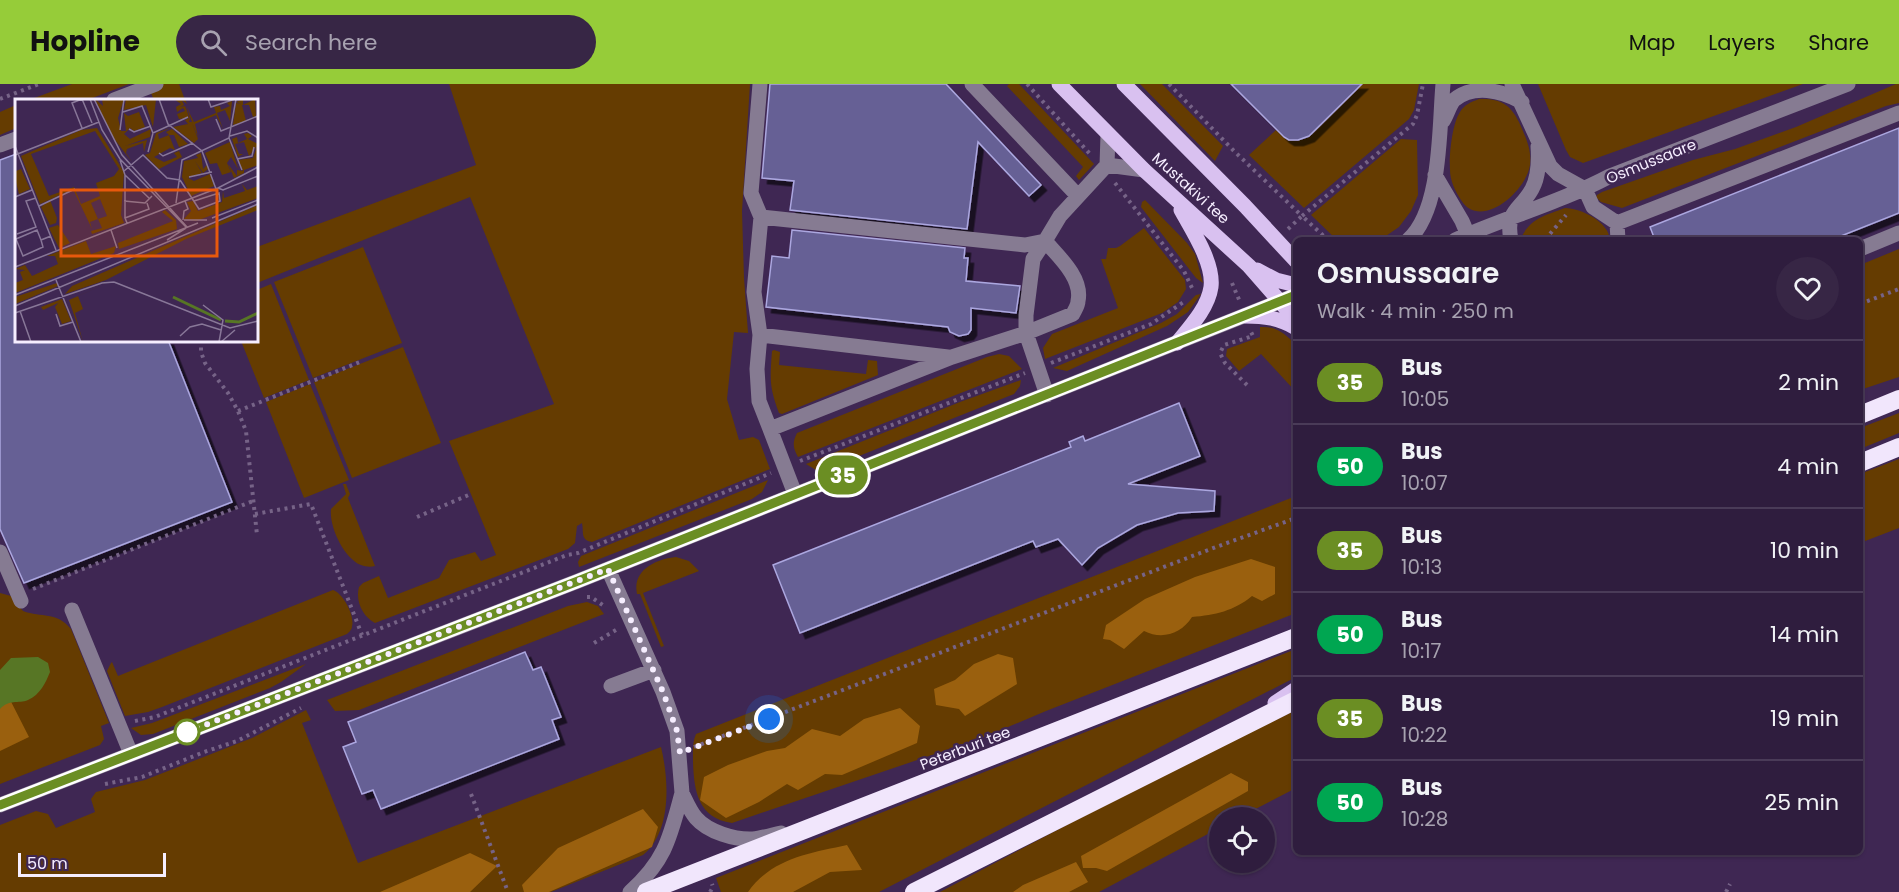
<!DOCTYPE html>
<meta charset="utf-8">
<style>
body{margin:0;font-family:Poppins,sans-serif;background:#372645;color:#f1f3f6;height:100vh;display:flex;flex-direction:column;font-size:22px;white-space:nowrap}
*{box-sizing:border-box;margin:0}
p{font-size:20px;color:#a7a2b0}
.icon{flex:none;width:33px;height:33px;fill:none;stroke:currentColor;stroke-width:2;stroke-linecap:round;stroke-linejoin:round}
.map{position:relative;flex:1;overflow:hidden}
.side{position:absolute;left:1293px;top:153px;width:570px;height:618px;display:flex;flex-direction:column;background:#2f1d3e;border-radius:9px;box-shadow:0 2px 4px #0004,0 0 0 2px #4a3b58}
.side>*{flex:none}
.badge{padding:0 12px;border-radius:20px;font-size:21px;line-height:39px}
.fabs{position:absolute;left:1209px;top:723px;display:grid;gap:12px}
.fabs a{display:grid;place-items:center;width:66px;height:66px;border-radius:50%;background:#2f1d3e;box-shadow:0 2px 4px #0004,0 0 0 2px #4a3b58;font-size:30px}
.scale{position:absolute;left:18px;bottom:15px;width:148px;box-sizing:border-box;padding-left:6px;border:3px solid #f6eeff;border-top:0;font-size:16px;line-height:21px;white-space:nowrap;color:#f6eeff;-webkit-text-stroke:4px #3f2753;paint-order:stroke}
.you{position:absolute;width:30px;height:30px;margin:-15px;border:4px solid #fff;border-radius:50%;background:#1a73e8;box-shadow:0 0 0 9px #1a73e833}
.map>.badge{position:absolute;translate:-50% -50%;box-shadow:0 0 0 3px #fff}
.round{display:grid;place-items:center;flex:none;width:63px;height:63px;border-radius:32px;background:#372645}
.overview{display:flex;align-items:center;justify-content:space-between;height:102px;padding:0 24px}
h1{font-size:28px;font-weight:600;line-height:45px}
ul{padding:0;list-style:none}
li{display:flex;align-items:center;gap:18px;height:84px;padding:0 24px;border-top:2px solid #4a3b58}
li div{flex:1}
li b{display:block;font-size:22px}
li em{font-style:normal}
li .badge{min-width:66px;font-weight:700;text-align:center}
header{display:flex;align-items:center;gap:36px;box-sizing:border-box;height:84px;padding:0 30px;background:#96cc39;color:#111}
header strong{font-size:28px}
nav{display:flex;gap:33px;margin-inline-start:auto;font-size:21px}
.search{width:420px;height:54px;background:#372645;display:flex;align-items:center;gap:15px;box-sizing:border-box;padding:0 21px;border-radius:33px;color:#a7a2b0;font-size:22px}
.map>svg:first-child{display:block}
.green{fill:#653c01}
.forest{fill:#9a600e}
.water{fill:#577625}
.building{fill:#666195;stroke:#aca7e0;stroke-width:1.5;filter:url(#shadow)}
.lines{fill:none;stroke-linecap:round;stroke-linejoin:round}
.path{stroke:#766387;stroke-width:4;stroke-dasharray:3 4.5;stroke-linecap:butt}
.minor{stroke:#867b92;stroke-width:15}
.major{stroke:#d9c1f0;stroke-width:15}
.highway{stroke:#f1e6fc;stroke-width:18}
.line-casing{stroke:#fff;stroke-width:14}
.line{stroke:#6b8e23;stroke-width:9}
.walk{stroke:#f6eeff;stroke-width:6;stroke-dasharray:0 10.8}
.stop-dot{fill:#fff;stroke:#6b8e23;stroke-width:3}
.labels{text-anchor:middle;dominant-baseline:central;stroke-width:5;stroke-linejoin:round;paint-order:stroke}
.street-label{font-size:15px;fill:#f6eeff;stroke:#3f2753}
.inset-river{fill:none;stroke:#577625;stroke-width:3}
.inset-road{fill:none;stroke:#887798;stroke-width:1.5}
.view{fill:#e8590c;fill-opacity:0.15;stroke:#e8590c;stroke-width:3}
.inset-edge{fill:none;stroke:#f6eeff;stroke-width:3}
</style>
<header>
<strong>Hopline</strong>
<div class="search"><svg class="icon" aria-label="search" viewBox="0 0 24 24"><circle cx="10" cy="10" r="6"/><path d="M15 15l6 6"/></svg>Search here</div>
<nav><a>Map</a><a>Layers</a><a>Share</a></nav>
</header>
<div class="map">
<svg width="1899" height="808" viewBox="0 0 1899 808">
<defs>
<filter id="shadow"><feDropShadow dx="5.5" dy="5.5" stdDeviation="0" flood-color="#0009"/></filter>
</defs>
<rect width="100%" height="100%" fill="#3f2753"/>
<path class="green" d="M72 0H129L87 16H29Z
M147 0H179L185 16H154Z
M449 0H750L742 127 744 194 748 249 734 248 727 315 739 356 753 353 759 356 770 385 592 458C580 456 584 448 582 439L577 442 575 459 568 465 375 539C363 533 355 517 359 503L363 499 379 492 388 514 439 494 449 476 475 468 481 477 496 471 449 357 554 320 470 113 257 199V163L476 81Z
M1009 0H1019L1094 80 1079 96 1076 92 1083 83 1007 2Z
M1140 0H1162L1223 62 1215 77Z
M1362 0H1419L1414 26 1409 35 1304 124 1249 71 1276 46C1287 55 1296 60 1309 53Z
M1538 0H1803L1583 79 1570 73 1566 66Z
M1896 0H1899V19L1886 22 1622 124 1601 118 1596 113 1597 111 1602 108 1693 76 1735 65 1796 43Z
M1479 15C1498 14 1510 19 1519 38 1525 52 1532 65 1530 81 1526 108 1480 147 1461 116 1455 107 1450 96 1450 86 1449 71 1452 40 1460 28 1464 21 1471 18 1479 15Z
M16 21V44L0 51V28Z
M1401 55 1417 56 1418 111 1411 127 1399 143 1380 156H1337L1311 131Z
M1145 116 1187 159 1195 170 1203 199 1196 194 1141 123 1142 118Z
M1565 124C1581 124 1609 138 1610 156H1520C1530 134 1544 132 1565 124Z
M1144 144 1185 196 1186 205 1178 218 1162 229 1045 275 1043 264 1052 250 1118 224 1101 175H1106L1108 164H1116L1120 162Z
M363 163 402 259 313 294 274 198Z
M1899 165V293L1860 306V181Z
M271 200 309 296 264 314 241 257 256 256 257 206Z
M1201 210 1188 228 1167 242 1067 287 1053 284 1161 239 1177 230 1196 211Z
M1260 243C1277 242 1285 250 1296 261V308L1261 270 1239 287 1226 272 1227 265 1260 253Z
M403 263 441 359 352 394 314 298Z
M774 266 780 268 779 281 866 290 868 276 877 277 878 291 782 330 779 329C769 302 770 295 772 267Z
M999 270 1009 272 1022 285 798 373C793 364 792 359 797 349L987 273Z
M1021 296 1020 302 1014 310 824 386H816L806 380 960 318Z
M310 300 349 396 304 414 266 318Z
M1899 329V349L1860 365V344Z
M1899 375V444L1860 459V390Z
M768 396 762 408 752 415 579 483 578 478 581 472Z
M343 400H346L350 410 348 414 375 482C371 483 366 483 361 481 344 474 329 443 331 425L346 410Z
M1296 412V529L1046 627 982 654 732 739C698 734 694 707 693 678 693 669 692 659 696 650Z
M676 473 689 477 699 487 643 509 664 562 661 563 640 510H637C632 486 656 475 676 473Z
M333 506C343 509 355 532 352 542 352 546 349 548 347 550L162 623 148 628 125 632 107 587 111 579 112 578 118 592Z
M0 509 11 512 23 527C42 534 56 527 71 545L109 639 101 642 104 655 100 661 0 700Z
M587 518 598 522 604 530 359 626 335 627 327 616 568 522Z
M1296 565V593L879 808H721L716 794Z
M306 580 281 598 270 604 153 650 141 651 131 644 152 639Z
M306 626 311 636 302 639 358 779 661 663C669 696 672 747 643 771L551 808H0V741L36 727 48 730 56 744 95 728 91 715 96 708 145 696 252 654Z
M1296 626V704L1240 733 1220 734 1219 744 1099 808H940L1135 705Z"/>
<path class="forest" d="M1251 475 1275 483V510L1262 517 1252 512C1234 527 1215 531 1192 533 1181 550 1162 556 1144 547L1124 565 1110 556 1103 555 1106 541 1145 515 1195 493Z
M998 570 1013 574 1017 600 965 632 959 625 936 621 934 605 955 596 974 580Z
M0 596 29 653 0 667Z
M900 624 920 642 917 659 842 691 825 690 798 706 787 700 759 718 726 734 700 716 704 693 728 681 767 667 785 664 812 645 840 652 864 635Z
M1231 689 1248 698V707L1107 787 1096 784H1083L1081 772Z
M643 725 658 743 652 763 549 808H524L522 801 558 764Z
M847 761 862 786 830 788 793 808H748C772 774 811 769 847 761Z
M470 769 497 782 470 808H380Z
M1076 778 1088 798 1069 808H1013L1023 801Z"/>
<path class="water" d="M38 573 48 579 50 588C46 598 40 611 28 616 18 620 9 615 0 625V586L11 574Z"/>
<path class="building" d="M770 0H946L1041 101 1029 112 978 58 967 145 790 126 794 97 762 94Z
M1231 0H1362L1309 52 1298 56H1289L1284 53Z
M1899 44V129L1831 156H1655L1650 143Z
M16 70V256H168L232 418 24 499 0 445V76Z
M792 146 965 164 964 174H968L966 197 1020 202 1016 229 971 224V246L968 250 959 252 950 248 948 243 766 223 772 172 789 174Z
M1179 319 1200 372 1128 400 1215 407 1214 427 1178 429 1137 441 1098 464 1082 481 1058 455 1036 463 1033 457 800 549 773 481 1071 363 1069 358 1083 352 1085 357Z
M525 568 533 586 541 583 561 633 552 636 559 655 381 725 373 706 362 710 343 663 356 658 348 638Z"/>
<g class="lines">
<path class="path" d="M1027 0 1090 70
M1169 0 1234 67 1302 132 1413 40 1417 31 1423 0
M0 15 39 0
M1115 99 1184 187 1192 204
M1288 145 1302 132 1328 156
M1552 156 1549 151 1566 131
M1232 199 1240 218
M1860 220 1899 205
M201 256V268L205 279 228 309 238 327 246 347 257 451
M1051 279 1151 240 1185 217
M1247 301 1225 279 1220 269 1224 261 1253 252 1251 248
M238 327 360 278
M800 377 1025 289
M255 430 311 420 362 551
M417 433 471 410
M33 505 253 417
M587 513H591L604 522
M594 559 616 546 615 544
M135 637 155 633 567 471 578 469 771 389
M694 663 1216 463 1296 434
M105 700 142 693 204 668 237 657 301 624
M471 710 508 808
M710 808 713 803 712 800
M1726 808 1730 800"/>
<path class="minor" d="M760 0 751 109 761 133 754 208 760 251 757 285 759 317 770 345
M972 0 1077 111
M1512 0 1550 82 1558 90 1585 105 1593 123 1617 139 1618 156
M114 16 156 0
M1443 37C1447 31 1449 22 1454 16 1473 0 1501 6 1522 18
M1108 51 1107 81 1144 86
M0 61 16 55
M1435 91 1462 137 1470 156
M761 133 1025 161 1045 157 1060 132 1107 81
M1617 139 1899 29
M1408 156C1442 126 1439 43 1443 0
M1455 156C1507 133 1561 118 1610 92L1848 0
M1511 156C1505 126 1520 127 1532 105 1539 92 1539 77 1538 62
M1860 165 1899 149
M760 251 948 273
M795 410 770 345 952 273 1026 249 1073 230C1074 227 1078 222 1078 217 1083 194 1058 172 1045 157L1033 175 1026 231V249L1047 311
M0 468 21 517
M608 485 663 608 677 647 682 709
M72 526 131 670
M611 602 654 586
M0 721 578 497 1296 211
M630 808C666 776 670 753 682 709 686 717 690 727 696 734 708 748 735 756 753 755 762 754 772 751 781 749"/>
<path class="major" d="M1059 0 1144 86 1249 182 1296 236
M1124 0 1245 122 1296 177
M1257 186 1276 196 1296 201
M1245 232C1265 232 1279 234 1296 244
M1177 259C1190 243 1208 224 1211 203 1214 179 1192 146 1181 126
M1275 619 1296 605"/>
<path class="highway" d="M1860 331 1899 315
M1860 379 1899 363
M646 808 1296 553
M914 808 1296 616"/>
</g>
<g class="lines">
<g class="line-casing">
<path id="line" d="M0 721 578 497 1296 211"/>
</g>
<use href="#line" class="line"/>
<path class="walk" d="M187 648 608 485 663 608 677 647 680 669 769 635"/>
</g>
<circle class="stop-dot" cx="187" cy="648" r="12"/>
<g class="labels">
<g class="street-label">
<text transform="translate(1651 77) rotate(-22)">Osmussaare</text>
<text transform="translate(1191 104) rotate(42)">Mustakivi tee</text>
<text transform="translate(965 664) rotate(-21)">Peterburi tee</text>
</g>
</g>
<g transform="translate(15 15)">
<rect width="243" height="243" fill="#3f2753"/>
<path d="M80 0 88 7 87 0H109L103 19 106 32H111L109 14 113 17 124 13 130 28 119 32 115 29 109 35 115 40 136 30 135 38 110 47 132 41 129 53 128 44 112 50 111 54 117 63 97 37ZM111 0H141L138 28 131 6 109 11ZM159 0H170L172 5 167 1 169 6 165 8 170 7 175 20 174 23H177L171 7 179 23 201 14 199 8 205 7 206 11 215 7 212 4 217 2 215 22 210 11 202 14 208 30 201 16 180 25 183 38 177 24 183 40 179 44 158 28 173 25 170 21 174 19 164 20 162 15 170 12 168 9 162 13 161 8 166 5ZM228 0V6L240 0 241 17 238 18 234 6H227L231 22 218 26 221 4 226 5 221 3ZM82 29 109 73 106 116 109 124 77 135 76 132 87 129 83 120 92 117 85 100 76 104 83 120 75 123 77 130 58 90 25 105 6 57 66 31ZM80 32 104 70 99 77 81 84 85 97 66 105 59 88 34 97 16 55ZM155 29 143 35 144 40 154 36 151 33 157 30 173 45 164 48 159 36H154L160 51 155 49 139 58 149 63 162 58 159 54 164 52 167 58 144 70 130 56 135 54 141 34ZM233 34 237 37 233 40 243 45V66L229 71V74L219 79 213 65 222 77V71L228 72 223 61 238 59 242 47 234 57 229 43 220 45 224 55H228L223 58 217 40 222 38 223 44 232 40 229 35ZM215 43 223 70 216 58 212 64 216 73 207 76 202 64 195 65 190 54ZM186 54 188 70 192 66 193 70 188 74 180 62 187 74 173 79 179 82 195 75 199 87 176 97 167 78 169 62 183 59 181 56ZM6 70 15 90 4 95 0 79 1 72ZM227 85 232 91 243 87V99L181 122 169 120 176 112 172 103 178 102 183 112 207 103 208 92 209 99 230 92ZM35 101 42 119 41 124 35 126 26 108ZM243 106V111L171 140 91 181 50 195 57 187ZM150 111 161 121 162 130 104 150 103 144 158 122 147 113ZM43 126 55 144 44 149 34 129ZM71 142 76 155 101 147 99 154 0 194V184L8 181 5 173 10 171 0 170 10 166 17 177 43 165 40 157H32ZM42 184 43 187 0 205V198ZM93 184 63 197 68 210 60 214 68 243 54 201ZM47 200 56 222 47 225 40 208 43 204 28 211 26 208Z" fill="#653c01" fill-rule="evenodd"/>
<path class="inset-river" d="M158 198 206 221M210 222 224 223 243 214"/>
<path class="inset-road" d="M75 0 87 31 105 60 171 128M79 0 107 56 172 128M144 0 153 25 187 52 201 90M193 0 196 8 220 0M108 13 127 7 138 34 173 18M201 20 206 32 243 17M67 29 57 4 67 0 77 24M114 30 119 33 136 27M105 31 109 0M215 37 232 32 243 39M214 39 227 71M0 47 41 151M133 53 138 34M144 54 148 57 178 44M0 56 84 23M222 60 237 57 239 48M105 61 110 76V119M109 72 128 56 152 79 165 81M110 76 135 100M174 78 197 73M165 81 184 110 205 102 204 94 179 102M203 89 208 91 243 77M0 98 17 91M109 102 130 104 137 97M161 104 167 61 214 39 221 0M24 107 60 90M197 119 243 101M168 121 169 112 173 110 170 102M169 121H192M112 124 110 119 134 110 132 104M96 131 102 149M2 135 21 128 11 102 21 99M26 141 22 131 1 140 8 157 28 148 26 141 36 137M152 141 171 129M0 168 203 89 243 68M41 181 66 243M99 183 215 229 243 222M0 196 183 124M188 206 208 221 204 243M0 207 243 105M5 212 16 243M0 214 87 184 99 183M41 215 45 227 58 223M165 237 175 228 187 225 206 231M206 243 220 231"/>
<path class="view" d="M46 91H202V157H46Z"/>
<rect width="243" height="243" class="inset-edge"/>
</g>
</svg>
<div class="fabs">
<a><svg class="icon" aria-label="locate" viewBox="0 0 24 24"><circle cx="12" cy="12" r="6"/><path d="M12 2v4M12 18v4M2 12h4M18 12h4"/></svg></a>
</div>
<div class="scale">50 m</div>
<div class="you" style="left:769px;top:635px"></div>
<b class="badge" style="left:843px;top:391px;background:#6b8e23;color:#fff">35</b>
<section class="side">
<div class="overview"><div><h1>Osmussaare</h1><p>Walk · 4 min · 250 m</p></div><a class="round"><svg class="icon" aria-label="heart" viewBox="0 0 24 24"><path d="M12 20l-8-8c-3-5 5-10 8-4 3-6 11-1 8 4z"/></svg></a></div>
<ul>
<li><span class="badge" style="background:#6b8e23;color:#fff">35</span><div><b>Bus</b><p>10:05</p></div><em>2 min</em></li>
<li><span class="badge" style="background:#00a651;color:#fff">50</span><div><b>Bus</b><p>10:07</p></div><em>4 min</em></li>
<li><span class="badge" style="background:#6b8e23;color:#fff">35</span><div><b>Bus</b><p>10:13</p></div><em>10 min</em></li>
<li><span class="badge" style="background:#00a651;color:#fff">50</span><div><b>Bus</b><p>10:17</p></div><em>14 min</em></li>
<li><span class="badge" style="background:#6b8e23;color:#fff">35</span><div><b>Bus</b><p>10:22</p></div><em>19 min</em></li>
<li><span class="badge" style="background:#00a651;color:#fff">50</span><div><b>Bus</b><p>10:28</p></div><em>25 min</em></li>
</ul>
</section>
</div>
